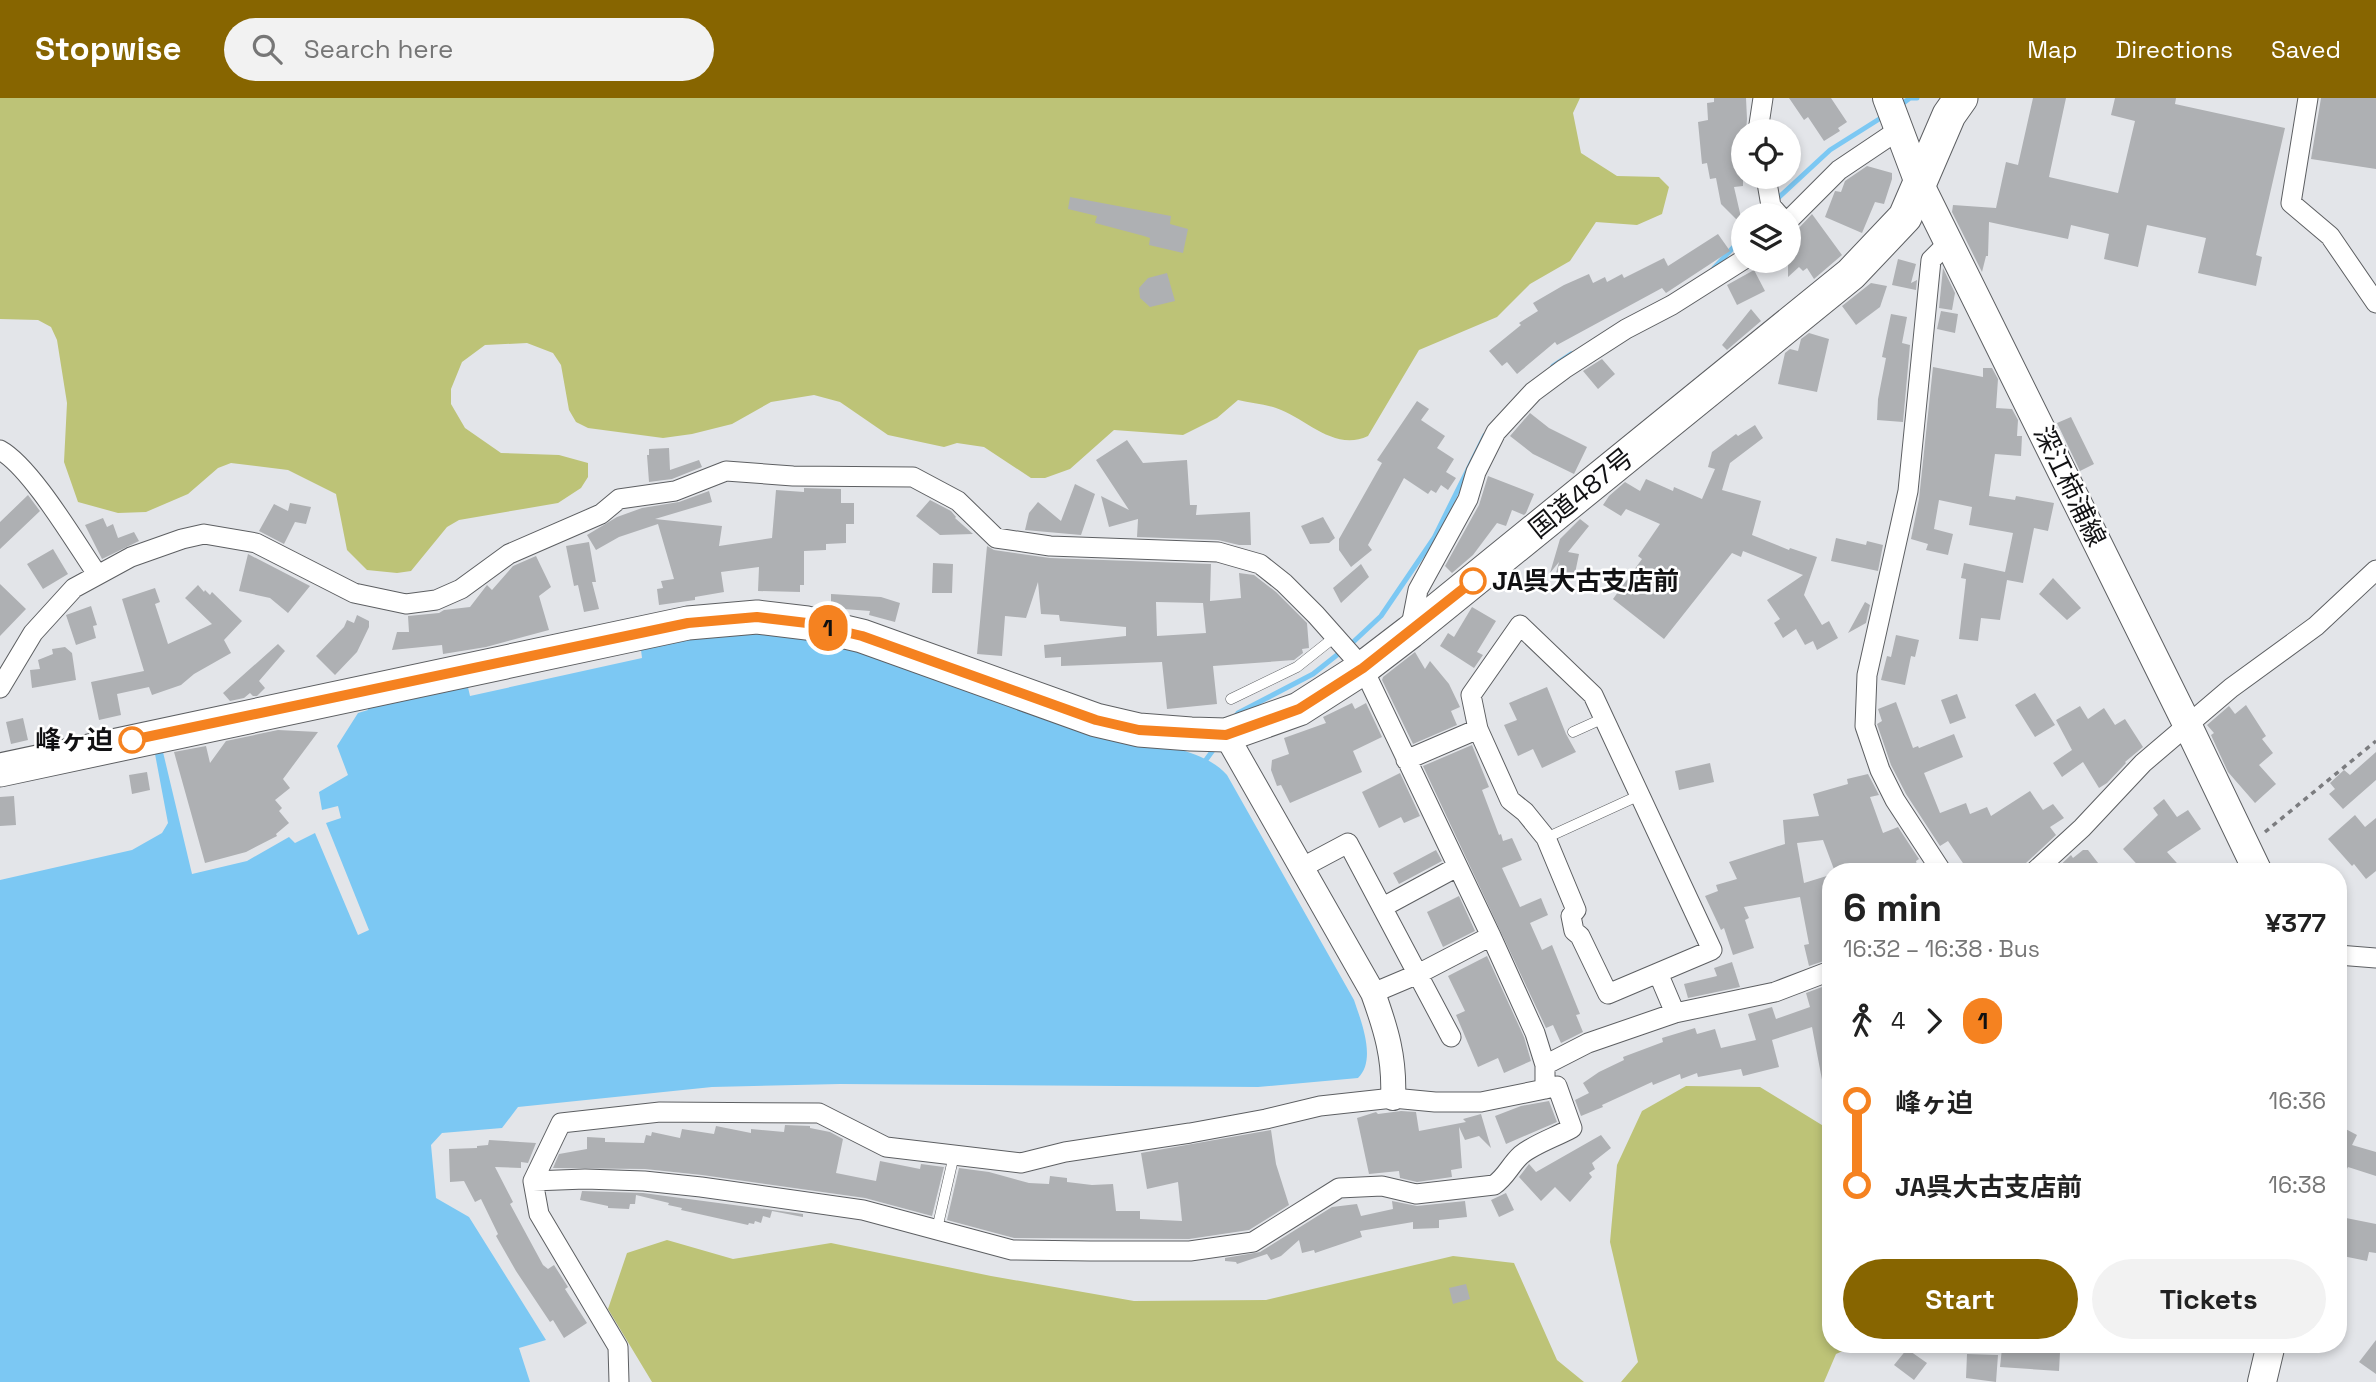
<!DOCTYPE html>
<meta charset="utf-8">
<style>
body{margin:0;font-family:"Space Grotesk","Noto Sans JP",sans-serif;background:#f2f2f2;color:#222;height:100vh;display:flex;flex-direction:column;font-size:26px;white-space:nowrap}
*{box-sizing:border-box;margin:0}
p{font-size:23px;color:#767676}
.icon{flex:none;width:38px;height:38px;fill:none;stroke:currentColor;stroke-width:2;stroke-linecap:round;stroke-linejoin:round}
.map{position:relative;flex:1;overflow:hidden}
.details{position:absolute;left:1822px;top:765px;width:525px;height:490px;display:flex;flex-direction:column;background:#fff;border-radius:28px;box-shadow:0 4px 10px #0003}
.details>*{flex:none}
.badge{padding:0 14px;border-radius:23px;font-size:24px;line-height:46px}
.controls{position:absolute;left:1731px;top:21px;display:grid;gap:14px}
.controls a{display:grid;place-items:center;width:70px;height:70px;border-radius:50%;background:#fff;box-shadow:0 4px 10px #0003;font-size:35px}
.map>.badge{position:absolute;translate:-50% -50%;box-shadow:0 0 0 4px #fff}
.legs{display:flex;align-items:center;gap:10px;height:77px;padding:0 21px;font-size:23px}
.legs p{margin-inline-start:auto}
.head{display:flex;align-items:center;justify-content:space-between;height:119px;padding:0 21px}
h1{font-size:38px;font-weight:700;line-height:52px}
.action{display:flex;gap:14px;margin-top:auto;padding:14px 21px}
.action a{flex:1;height:80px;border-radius:42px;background:#876500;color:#fff;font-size:28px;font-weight:700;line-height:80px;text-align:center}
.action a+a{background:#f2f2f2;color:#222}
ul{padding:0 21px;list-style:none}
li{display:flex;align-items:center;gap:24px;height:84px;font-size:26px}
li i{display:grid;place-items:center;width:10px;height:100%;margin:0 9px;background:currentColor}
li i::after{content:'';width:18px;height:18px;margin:-9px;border:5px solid;border-radius:50%;background:#fff}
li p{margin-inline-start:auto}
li:first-child i{background:linear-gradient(#0000 50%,currentColor 0)}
li:last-child i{background:linear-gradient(currentColor 50%,#0000 0)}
header{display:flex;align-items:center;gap:42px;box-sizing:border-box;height:98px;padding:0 35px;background:#876500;color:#fff}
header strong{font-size:33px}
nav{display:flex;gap:38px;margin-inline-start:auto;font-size:24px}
.search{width:490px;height:63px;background:#f2f2f2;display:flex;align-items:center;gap:18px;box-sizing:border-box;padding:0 24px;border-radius:38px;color:#767676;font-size:26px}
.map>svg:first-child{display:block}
.green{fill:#bdc377}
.water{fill:#7cc8f3}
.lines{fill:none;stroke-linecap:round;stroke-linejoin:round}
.stream{stroke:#7cc8f3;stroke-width:5}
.building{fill:#aeb0b3;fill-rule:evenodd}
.service-casing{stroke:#5d5f62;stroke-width:11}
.minor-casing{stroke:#5d5f62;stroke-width:21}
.tertiary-casing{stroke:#5d5f62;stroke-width:26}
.secondary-casing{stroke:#5d5f62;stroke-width:30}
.trunk-casing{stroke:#5d5f62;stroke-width:35}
.path{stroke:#7b7c7f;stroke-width:3.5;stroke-dasharray:5 5;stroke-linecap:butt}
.service{stroke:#fff;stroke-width:10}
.minor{stroke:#fff;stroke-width:19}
.tertiary{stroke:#fff;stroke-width:24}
.secondary{stroke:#fff;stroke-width:28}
.trunk{stroke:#fff;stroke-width:33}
.line-1-casing{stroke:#fff;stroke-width:16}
.line-1{stroke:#f58220;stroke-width:10}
.stop-1-dot{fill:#fff;stroke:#f58220;stroke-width:3.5}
.labels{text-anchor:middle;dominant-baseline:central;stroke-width:5;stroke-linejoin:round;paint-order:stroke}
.street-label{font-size:26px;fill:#111113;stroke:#fff}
.stop-label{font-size:26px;font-weight:bold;fill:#111113;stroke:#fff;text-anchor:start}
</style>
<header>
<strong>Stopwise</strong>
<div class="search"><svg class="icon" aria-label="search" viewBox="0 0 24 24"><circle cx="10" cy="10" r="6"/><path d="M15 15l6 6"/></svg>Search here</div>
<nav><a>Map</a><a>Directions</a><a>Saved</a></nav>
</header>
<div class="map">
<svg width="2376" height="1284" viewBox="0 0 2376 1284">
<rect width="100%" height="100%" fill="#e3e5e9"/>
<path class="green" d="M0 0H1580L1573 15 1581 55 1617 78 1659 79 1669 89 1662 116 1637 127 1596 124 1570 163 1530 186 1497 219 1419 252 1368 338C1334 354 1306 320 1276 310 1264 306 1250 305 1238 302L1217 320 1183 337 1114 332 1070 371 1045 380H1031L984 349 957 345 944 349 888 337 840 304 814 297 771 304 732 326 692 336 663 340 588 330 576 324 569 312 561 267 553 255 527 245 485 247 462 264 451 291V306L465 330 501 355 559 357 588 365V379L581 390 558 405 459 422 447 429 411 473 397 475 367 472 347 452 336 396 288 372 231 365 218 370 188 396 146 414 118 415 78 404 64 364 67 305 57 242 51 229 38 222 0 221Z
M1686 988 1760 989 1830 1032V1246H1858L1836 1256 1824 1284H1621L1638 1264 1610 1144 1617 1067 1642 1013Z
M667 1142 733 1161 831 1145 991 1178 1134 1203 1266 1202 1453 1158 1514 1165 1557 1262 1584 1284H652L608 1211 627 1155Z"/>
<path class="water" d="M794 533 1176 650C1194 656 1214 662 1227 677L1354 902C1361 923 1377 962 1358 980L1258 989 840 986 712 989 518 1009 502 1030 442 1035 431 1047 436 1100 469 1119 546 1242 519 1250 530 1284H0V782L132 752 162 735 168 725 155 656 163 654 192 776 247 763 289 739 295 745 315 735 358 837 369 832 326 725 341 720 338 708 322 712 319 694 348 677 337 648 358 615 368 612 367 606 467 585 470 598 642 560 640 544Z"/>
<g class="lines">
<path class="stream" d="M1898 9 1910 0H1917
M1776 102 1830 52 1884 18
M1714 170 1743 139
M1553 268 1571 256
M1350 547 1381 518 1434 440 1485 337
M1235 619 1238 615 1313 576 1342 553
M1203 666 1216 648"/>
</g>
<path class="building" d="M1714 0H1746L1747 21 1746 33H1743V88L1734 89 1743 128 1721 106 1716 80 1710 81 1707 65 1702 66 1698 24 1708 22 1707 5 1714 4Z
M1789 0H1831L1847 24 1838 30 1840 33 1824 43 1808 19 1804 22Z
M2033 0H2066L2049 79 2118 95 2135 23 2111 17 2115 0H2176L2175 6 2285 30 2256 157 2262 159 2256 188 2198 175 2206 140 2147 127 2138 169 2104 161 2109 136 2071 127 2068 141 1989 124 1988 158H1986L1982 174 1952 114 1953 107 1996 110 2006 64 2018 67Z
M2321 0H2376V71L2311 61Z
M1867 68 1892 75V81L1884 106 1875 104 1862 135 1825 119 1835 93 1841 94 1845 83Z
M1070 99 1171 118 1170 126 1188 131 1183 155 1149 147 1150 140 1144 138 1095 125 1097 118 1068 111Z
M1812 116 1842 157 1814 181 1807 170 1803 173 1799 169 1788 179V135L1797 132Z
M1718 136 1730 153 1666 195 1662 190 1557 247 1555 244 1517 276 1507 264 1502 268 1489 253 1521 227 1519 225 1538 213 1533 205 1564 187 1589 176 1593 185 1605 179 1607 184 1622 176 1624 180 1664 160 1668 168Z
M1898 161 1916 166 1911 185 1917 182 1916 192 1892 187Z
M1943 170 1955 195 1952 212 1939 210Z
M1754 172 1765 193 1737 207 1727 187Z
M1167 175 1175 203 1150 209 1140 200 1139 190 1148 180Z
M1871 185 1887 188 1880 209 1856 227 1842 208Z
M1751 211 1761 223 1727 252 1722 247Z
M1941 213 1958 216 1955 235 1937 231Z
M1891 216 1907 219 1902 245 1910 247 1903 324 1877 322 1878 301 1886 260 1882 259Z
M1809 235 1829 241 1817 294 1778 286 1785 255 1790 251 1798 253 1801 241Z
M1602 261 1615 276 1598 291 1583 273Z
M1933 269 1983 279V270H1992L1998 281 1996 310 2012 311 2018 322 2017 338H2022L2021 358 1995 356 1989 398 2015 402 2016 398 2054 405 2048 433 2034 430 2023 485 2007 482 2000 522 1981 520 1978 543 1959 541 1966 481 1961 480 1964 465 2005 474 2013 435 1969 427 1972 409 1939 402 1934 431 1953 436 1948 457 1926 452 1928 446 1911 441 1919 401Z
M1417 303 1429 311 1421 322 1445 338 1437 350 1454 361 1446 374 1456 380 1448 392 1441 387 1436 395 1431 392 1428 396 1404 380 1368 447 1372 452 1351 469 1339 452V441L1382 365 1377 362Z
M1530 315 1549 330 1587 349 1574 376 1533 356 1510 338Z
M2071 319 2094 366 2080 373 2057 325Z
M1755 327 1763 340 1730 365 1722 392 1761 403 1752 437 1789 452 1790 450 1817 459 1804 497 1822 527 1829 523 1838 540 1817 552 1813 543 1805 547 1796 531 1783 540 1774 525 1780 521 1767 502 1803 477 1743 453 1741 459 1732 455 1664 541 1613 501 1642 461 1638 458 1660 426 1626 411 1621 418 1603 407 1609 398 1625 384 1640 393 1646 381 1673 393 1674 389 1702 401 1715 371 1708 369 1712 354 1736 336 1738 338Z
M1127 342 1143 365 1187 362 1190 407H1197L1196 417 1250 414 1251 447H1239L1218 442 1137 439 1138 421 1109 429 1101 398 1129 412 1096 362Z
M669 350 670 372 699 362 702 369 672 381 649 384 647 357H649V351Z
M1488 378 1534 396 1526 415 1524 417 1512 412 1506 428 1497 425 1473 457 1452 475 1445 468 1479 407Z
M1075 386 1095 396 1081 437 1025 432 1029 415 1038 404 1061 423Z
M804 390 841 391V405H854V426H846V445L826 446V452L804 453V487H800V494L758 493 759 469 721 474 724 494 695 499V502L659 507 657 491 663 490 661 483 674 481 658 426 619 439 596 452 587 437 617 419 642 410 679 404 709 393 712 404 655 421 722 428 719 448 772 440 776 392 804 394Z
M28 397 40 413 0 451V424Z
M930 402 951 413 956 419 955 420 973 436 940 437 916 418Z
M290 405 311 409 306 426 295 424 284 446 259 433 274 406 288 413Z
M1323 419 1335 440 1329 445 1310 446 1301 428Z
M103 420 107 429 113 426 118 440 134 434 139 443 102 461 85 427Z
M1580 421 1589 428 1568 454 1579 456 1574 480 1556 475 1559 464 1550 475 1560 441Z
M1836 440 1866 447 1867 443 1883 447 1878 473 1831 463Z
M589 444 596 484H592L599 511 584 514 578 487 574 488 566 448Z
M987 448 994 452 1050 460 1211 466 1210 503 1241 500 1239 475 1254 477 1276 494 1307 525 1309 550 1302 551 1303 555 1294 562 1213 568 1217 606 1167 611 1162 564 1061 568V559L1045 560 1044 547 1126 538V529L1060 523 1059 517 1041 516 1038 484 1026 520 1005 518 1002 558 977 556ZM1156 504 1203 505 1206 535 1157 538Z
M53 451 68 476 43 491 27 466Z
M248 456 310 488 288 515 270 500 239 493Z
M536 458 551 489 539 498 549 532 486 549 443 556 442 547 392 552 397 534H409L408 518 439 515 444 512 470 509 487 487 492 492 513 468Z
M933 465 953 466 952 495H932Z
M1361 466 1369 479 1341 505 1333 490Z
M2053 480 2081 510 2067 522 2039 496Z
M0 486 26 511 0 538Z
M198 487 204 494 205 492 210 497 212 494 242 523 224 542 231 555 194 576 181 587 152 597 149 589 117 596 121 617 99 622 91 584 144 573 122 501 155 490 160 504 155 506 168 546 212 526 185 500Z
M831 496 881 499 900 505 895 524 869 517 870 513 831 510Z
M1865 504 1870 507 1866 525 1848 535Z
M91 508 97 527 93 528 96 540 76 547 66 517Z
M1472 509 1496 523 1477 554 1483 557 1474 570 1440 548 1448 535 1454 539Z
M357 517 369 523V529L357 554 335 577 316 558 344 529 347 522 354 525Z
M1896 537 1919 542 1915 559 1911 558 1905 587 1881 582 1887 558 1891 559Z
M278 546 285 553 259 583 265 590 257 598H253L250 595 244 600 230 603 223 595Z
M65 549 72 555 76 582 32 590 30 572 40 571 38 562 53 556 52 551Z
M1415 554 1425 571 1430 563 1449 586 1460 609 1451 613 1457 627 1413 646 1382 582 1383 579Z
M1547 589 1566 636 1576 654 1542 670 1533 651 1518 658 1504 627 1517 622 1509 605Z
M2035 595 2055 627 2035 639 2015 607Z
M1957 596 1966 620 1950 626 1941 602Z
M1896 604 1913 650 1918 648 1919 650 1954 636 1963 659 1924 675 1940 715 1966 705 1970 716 1987 709 1991 718 2030 693 2043 712 2053 706 2064 720 2050 729 2056 737 2026 765 2022 774H1969L1948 743 1940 748 1906 696 1891 667 1877 626 1882 623 1878 611Z
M1352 605 1355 611 1366 605 1382 639 1353 653 1362 674 1290 705 1281 687 1277 688 1271 672 1272 662 1289 656 1284 640 1326 625 1323 619Z
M2246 607 2266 638 2262 641 2273 655 2259 667 2276 686 2255 705 2228 674 2211 637 2214 635 2207 627 2229 608 2235 616Z
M2080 608 2088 621 2104 610 2115 627 2125 621 2143 649 2125 664 2126 665 2107 685 2099 690 2083 664 2062 679 2053 665 2072 652 2056 622Z
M23 620 28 642 11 646 6 624Z
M278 632 318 634 283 681 290 690 275 702 282 710 279 713 289 725 276 736 277 738 246 754 205 765 174 654 206 648 210 665 226 643Z
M1472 647 1489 689 1482 692 1499 737 1501 736 1503 743 1512 740 1522 762 1502 770 1520 809 1541 800 1548 817 1530 825 1542 852 1552 847 1580 916 1576 917 1583 934 1561 945 1553 927 1546 930 1423 668Z
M2376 654V682L2343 711 2329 696 2335 691 2330 685 2344 672 2350 677Z
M1710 665 1714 684 1679 692 1675 673Z
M147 674 150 692 132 696 129 677Z
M1400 675 1420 718 1404 725 1401 719 1379 730 1362 694Z
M1868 676 1879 697 1870 699 1883 735 1898 729 1919 761 1916 763 1917 767 1901 774H1835L1823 742 1797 745 1804 785 1830 777V861L1809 868 1804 847 1809 846 1800 799 1744 809 1749 820 1745 822 1754 850 1733 857 1724 830 1721 832 1705 798 1718 793 1716 787 1737 781 1729 764 1785 746 1783 722 1819 718 1813 696 1848 686 1847 681Z
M14 698 16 727 0 728V699Z
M2164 701 2177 719 2188 712 2201 731 2167 754 2185 774H2144L2123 751 2158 717 2153 710Z
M2355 717 2365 729 2376 720V773L2366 781 2354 766 2352 768 2328 741Z
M1436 752 1442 763 1399 786 1393 775Z
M2083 752H2088L2105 774H2053L2071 757 2073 760Z
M1459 798 1475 833 1443 849 1427 814Z
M1487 858 1524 939 1531 963 1504 975 1498 960 1478 969 1456 917 1465 913 1448 878Z
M1732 864 1740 889 1688 900 1684 886 1717 878 1714 870Z
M1830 886V987H1823L1812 929 1772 942 1779 969 1743 978 1741 971 1698 979 1697 975 1681 981 1680 976 1653 987 1652 984 1602 1007 1603 1009 1581 1018 1575 1002 1589 995 1583 985 1599 974 1624 962 1623 959 1663 944 1662 940 1695 930 1697 936 1715 931 1721 950 1756 942 1748 916 1772 909 1776 921 1810 909 1806 895Z
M1549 1003 1557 1024 1506 1046 1495 1018 1521 1008Z
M1401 1013 1416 1014 1419 1033 1466 1024 1463 1021 1481 1016 1491 1050 1479 1038 1465 1042 1459 1029 1462 1070 1451 1072 1452 1079 1417 1084 1400 1080 1399 1073 1369 1076 1357 1020 1376 1014 1378 1016Z
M785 1027 810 1028V1030L830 1034 843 1041 836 1075 876 1083 880 1063 920 1071 921 1066 944 1069 932 1118 865 1100 702 1077 645 1071 553 1070 559 1056 587 1051V1039L605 1040V1044L644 1045 646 1037 651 1038 652 1034 680 1040 682 1031 714 1036 716 1028 751 1035V1031L784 1034Z
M2338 1027 2357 1037 2352 1047 2376 1054V1078L2348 1069 2338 1087Z
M1271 1032 1276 1066 1289 1107 1249 1132 1189 1141 1014 1140 947 1122 959 1070 989 1074 1029 1085 1049 1086 1050 1078 1067 1080V1084L1092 1087 1113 1086 1116 1113H1140V1121L1182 1123 1178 1084 1147 1091 1141 1055Z
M1601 1037 1611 1050 1592 1065 1595 1071 1589 1075 1592 1079 1570 1104 1555 1089 1541 1103 1519 1079 1529 1066 1536 1074Z
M489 1042 536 1045 528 1065 521 1064V1070L495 1069 513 1104 510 1106 543 1167 548 1171 554 1167 568 1189 565 1191 587 1225 564 1240 553 1222 550 1224 516 1173 496 1138 498 1136 481 1101 475 1104 464 1083 450 1084 449 1051 477 1050V1048L488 1047Z
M582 1093 643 1095 803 1116V1119L772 1113 770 1120 763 1118 761 1125 755 1123 754 1126 749 1125 748 1127 681 1112 682 1110 668 1107 669 1105 636 1097 635 1106H630L629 1111 608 1110V1108L580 1102Z
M1506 1095 1514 1112 1499 1119 1491 1102Z
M1392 1103 1417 1108 1465 1103 1467 1119 1439 1122V1130L1413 1131V1124L1360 1133 1362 1139 1315 1155 1314 1152 1302 1155 1299 1142 1281 1158 1271 1162 1267 1156 1237 1166 1236 1164 1225 1163V1160L1260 1154 1332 1109 1357 1106 1361 1118 1393 1111Z
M2346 1120 2376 1126V1155L2369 1154 2367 1163 2338 1157V1126L2345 1127Z
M1466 1186 1470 1201 1453 1206 1449 1190Z
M2376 1242V1276L2359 1264Z
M2012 1246 2045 1247V1253L2060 1254 2059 1273 2000 1269 2002 1250 2012 1251Z
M1907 1251 1927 1265 1914 1282 1894 1267Z
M1967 1256 1998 1257 1996 1284 1966 1280Z"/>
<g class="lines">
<g class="service-casing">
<path id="service" d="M1231 601 1297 569 1336 538
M1573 634 1604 620
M1546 740 1640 697
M937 1131 954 1057"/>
</g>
<g class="minor-casing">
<path id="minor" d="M2308 0 2291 105 2330 138 2376 205
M1758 33 1763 0
M1766 79 1771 108 1779 117
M1788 123 1839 72 1900 31
M0 352C31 369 75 444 97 476
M1410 533 1418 492 1468 401 1476 374 1496 334 1533 294 1564 271 1626 231 1672 207 1743 162
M0 590 33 535 74 490 131 459 182 441 204 436 256 445 354 495 406 506 436 502 461 491 509 456 601 416 619 401 675 393 726 373 793 378 913 379 958 403 996 440 1050 448 1218 454 1260 466 1284 485 1316 517 1363 570 1491 838 1535 935 1545 967
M1406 662 1478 631 1471 597 1520 527 1593 597 1712 852 1608 896 1580 838 1574 833 1571 818 1576 812 1546 740 1525 714 1510 702 1478 631
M1301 770 1348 745 1451 939
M1942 774 1895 702 1880 672 1865 628 1867 577 1908 393 1931 162 1948 145
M2034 774 2082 730 2143 665 2231 590 2316 528 2376 472
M1383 809 1457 769
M2338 857 2376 860
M1658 875 1675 915
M1373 895 1418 876 1491 838
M533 1083 585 1081 644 1083 701 1089 863 1112 1012 1152 1090 1153H1190L1253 1144 1339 1090 1382 1088 1416 1096 1494 1087C1506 1079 1510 1067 1521 1057 1534 1046 1556 1039 1572 1030L1557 988 1545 991
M619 1284 618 1249 539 1116 533 1083 561 1025 660 1014 819 1015 886 1049 1021 1065 1065 1054 1190 1035 1266 1021 1320 1008 1393 1000 1435 1004H1481L1545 991V967L1588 945 1675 915 1775 894 1830 873"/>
</g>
<g class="tertiary-casing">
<path id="tertiary" d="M1226 637 1373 895C1386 931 1395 960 1393 1000"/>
</g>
<g class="secondary-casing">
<path id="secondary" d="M1887 0 1919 85 2187 626 2258 774
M2262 1284 2271 1246"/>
</g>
<g class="trunk-casing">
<path id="trunk" d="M0 672 688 525 757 519 807 525 862 538 1096 622 1139 632 1191 636 1226 637 1299 611 1363 570 1410 534 1851 176 1905 119 1949 17 1961 0"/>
</g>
<path class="path" d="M2265 734 2376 643"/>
<use href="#service" class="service"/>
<use href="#minor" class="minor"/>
<use href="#tertiary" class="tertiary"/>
<use href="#secondary" class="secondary"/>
<use href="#trunk" class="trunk"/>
</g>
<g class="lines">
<g class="line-1-casing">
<path id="line-1" d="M132 642 688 525 757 519 807 525 862 538 1096 622 1139 632 1226 637 1299 611 1363 570 1473 483"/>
</g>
<use href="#line-1" class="line-1"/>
</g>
<g class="stop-1-dot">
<circle cx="1473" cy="483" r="12"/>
<circle cx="132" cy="642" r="12"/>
</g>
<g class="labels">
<g class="street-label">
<text transform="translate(2070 388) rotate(64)">深江柿浦線</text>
<text transform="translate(1581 395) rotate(-39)">国道487号</text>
</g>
<g class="stop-label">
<text x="1492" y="483">JA呉大古支店前</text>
<text x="113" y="642" text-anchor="end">峰ヶ迫</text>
</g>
</g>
</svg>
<div class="controls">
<a><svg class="icon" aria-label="locate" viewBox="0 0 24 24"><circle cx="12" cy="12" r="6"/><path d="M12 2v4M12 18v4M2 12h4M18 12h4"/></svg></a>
<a><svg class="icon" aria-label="layers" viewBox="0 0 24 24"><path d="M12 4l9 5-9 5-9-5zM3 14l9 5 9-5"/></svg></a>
</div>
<b class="badge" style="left:828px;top:530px;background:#f58220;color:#111">1</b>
<section class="details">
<div class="head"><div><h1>6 min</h1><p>16:32 – 16:38 · Bus</p></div><b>¥377</b></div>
<div class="legs"><svg class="icon" aria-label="walk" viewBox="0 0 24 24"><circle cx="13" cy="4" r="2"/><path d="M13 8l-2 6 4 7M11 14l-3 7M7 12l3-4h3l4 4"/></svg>4<svg class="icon" aria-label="forward" viewBox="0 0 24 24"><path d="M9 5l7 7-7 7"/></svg><b class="badge" style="background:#f58220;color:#111">1</b></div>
<ul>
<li><i style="color:#f58220"></i><b>峰ヶ迫</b><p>16:36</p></li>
<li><i style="color:#f58220"></i><b>JA呉大古支店前</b><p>16:38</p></li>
</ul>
<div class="action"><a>Start</a><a>Tickets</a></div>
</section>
</div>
